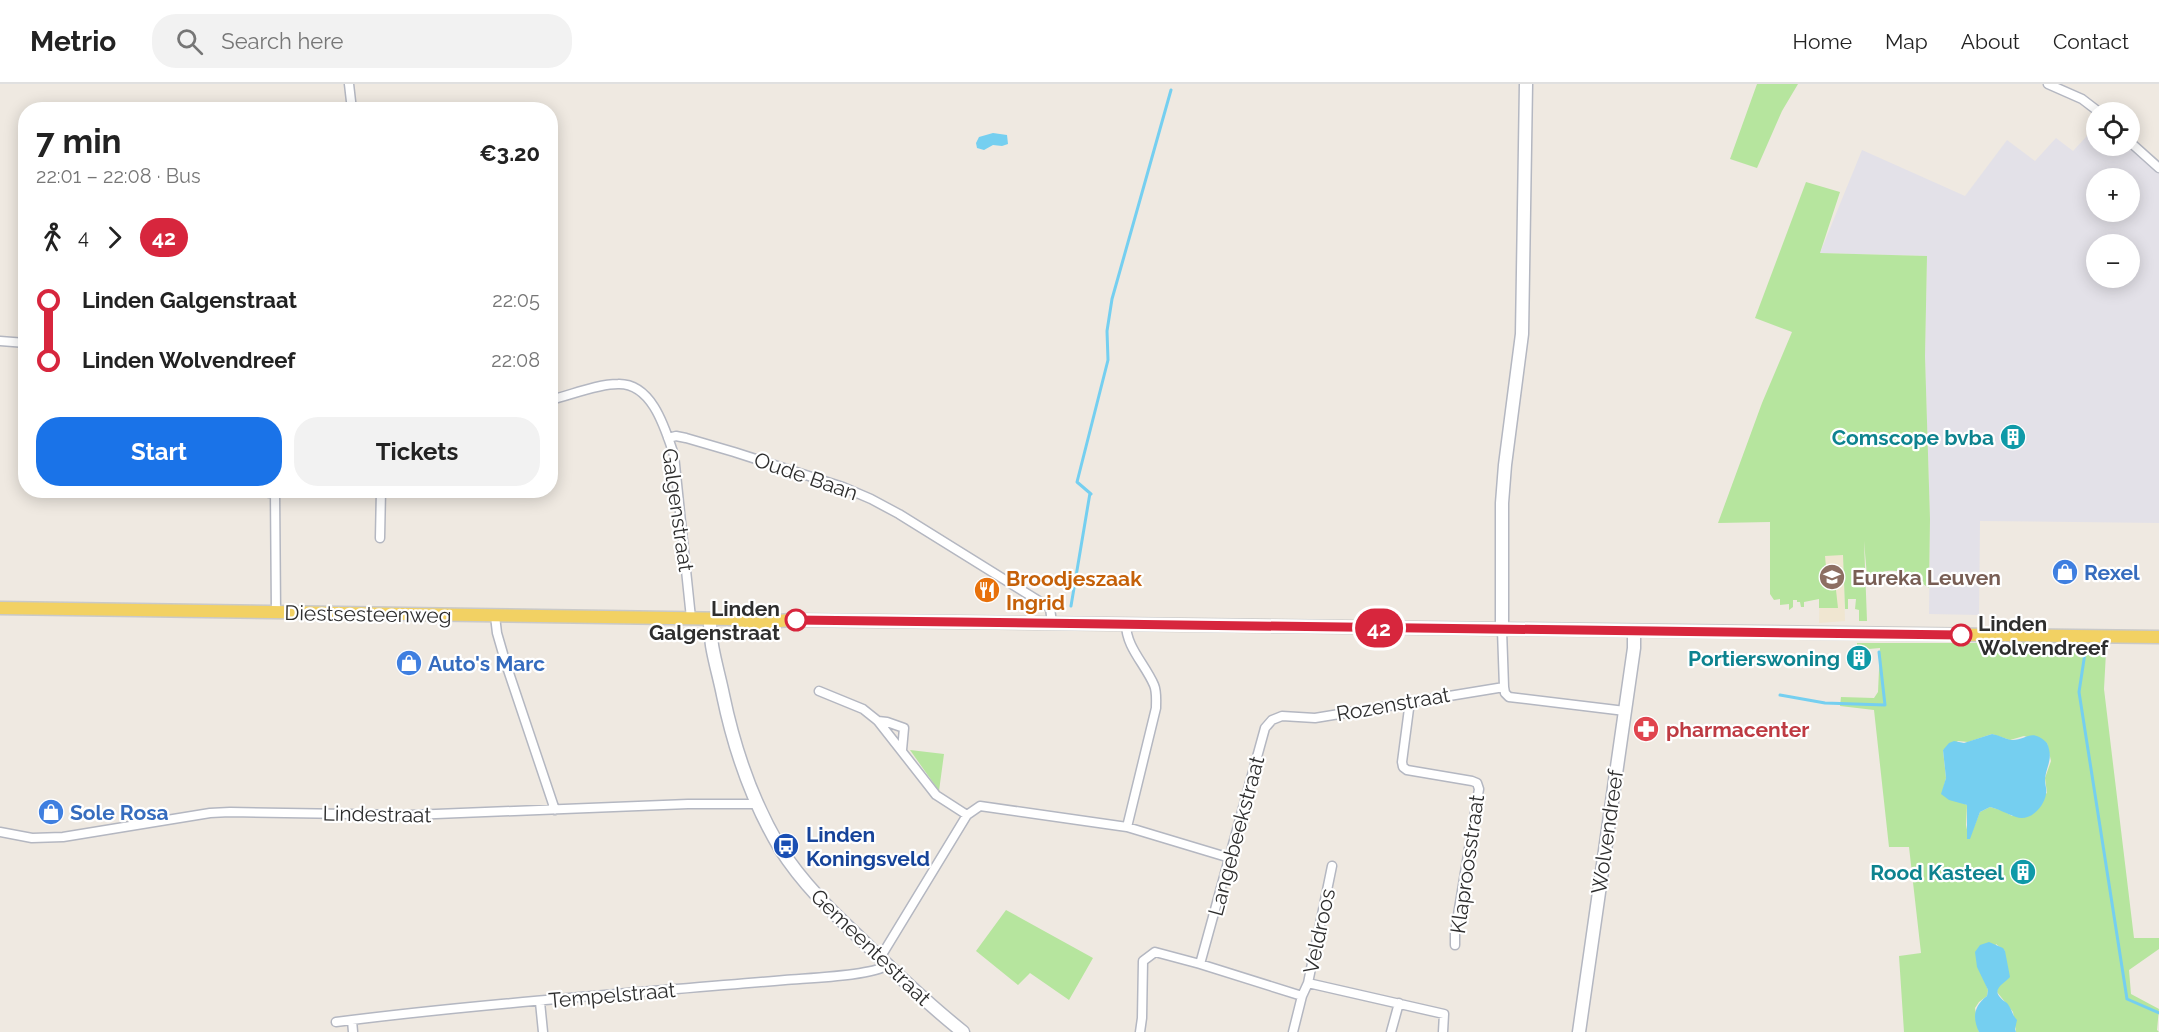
<!DOCTYPE html>
<meta charset="utf-8">
<style>
body{margin:0;font-family:Raleway,sans-serif;background:#f2f2f2;color:#222;height:100vh;display:flex;flex-direction:column;font-size:22px;white-space:nowrap}
*{box-sizing:border-box;margin:0}
p{font-size:20px;color:#767676}
.icon{flex:none;width:33px;height:33px;fill:none;stroke:currentColor;stroke-width:2;stroke-linecap:round;stroke-linejoin:round}
.map{position:relative;flex:1;overflow:hidden}
.side{position:absolute;left:18px;top:18px;width:540px;height:396px;display:flex;flex-direction:column;background:#fff;border-radius:24px;box-shadow:0 3px 15px #0003}
.side>*{flex:none}
.badge{padding:0 12px;border-radius:20px;font-size:21px;line-height:39px}
.fabs{position:absolute;left:2086px;top:18px;display:grid;gap:12px}
.fabs a{display:grid;place-items:center;width:54px;height:54px;border-radius:50%;background:#fff;box-shadow:0 3px 15px #0003;font-size:30px}
.map>.badge{position:absolute;translate:-50% -50%;box-shadow:0 0 0 3px #fff}
.legs{display:flex;align-items:center;gap:9px;height:66px;padding:0 18px;font-size:20px}
.legs p{margin-inline-start:auto}
.head{display:flex;align-items:center;justify-content:space-between;height:102px;padding:0 18px}
h1{font-size:33px;font-weight:700;line-height:45px}
.primary-button{display:flex;gap:12px;margin-top:auto;padding:12px 18px}
.primary-button a{flex:1;height:69px;border-radius:24px;background:#1a73e8;color:#fff;font-size:24px;font-weight:700;line-height:69px;text-align:center}
.primary-button a+a{background:#f2f2f2;color:#222}
ul{padding:0 18px;list-style:none}
li{display:flex;align-items:center;gap:21px;height:60px;font-size:22px}
li i{display:grid;place-items:center;width:9px;height:100%;margin:0 8px;background:currentColor}
li i::after{content:'';width:15px;height:15px;margin:-8px;border:4px solid;border-radius:50%;background:#fff}
li p{margin-inline-start:auto}
li:first-child i{background:linear-gradient(#0000 50%,currentColor 0)}
li:last-child i{background:linear-gradient(currentColor 50%,#0000 0)}
header{display:flex;align-items:center;gap:36px;box-sizing:border-box;height:84px;padding:0 30px;background:#fff;border-bottom:2px solid #e0e0e0}
header strong{font-size:28px}
nav{display:flex;gap:33px;margin-inline-start:auto;font-size:21px}
.search{width:420px;height:54px;background:#f2f2f2;display:flex;align-items:center;gap:15px;box-sizing:border-box;padding:0 21px;border-radius:24px;color:#767676;font-size:22px}
.map>svg:first-child{display:block}
.industrial{fill:#e3e1e8;fill-rule:evenodd}
.education{fill:#f0e6d1}
.green{fill:#b6e59e;fill-rule:evenodd}
.water{fill:#75cff0}
.lines{fill:none;stroke-linecap:round;stroke-linejoin:round}
.stream{stroke:#75cff0;stroke-width:3}
.street-casing{stroke:#b4b7c1;stroke-width:11}
.secondary-casing{stroke:#b4b7c1;stroke-width:15}
.primary-casing{stroke:#c9c9c9;stroke-width:15}
.street{stroke:#fff;stroke-width:8}
.secondary{stroke:#fff;stroke-width:12}
.primary{stroke:#f2d163;stroke-width:12}
.line-1-casing{stroke:#fff;stroke-width:14}
.line-1{stroke:#d7263d;stroke-width:9}
.stop-1-dot{fill:#fff;stroke:#d7263d;stroke-width:3}
.labels{text-anchor:middle;dominant-baseline:central;stroke-width:4.5;stroke-linejoin:round;paint-order:stroke}
.culture-label{font-size:21px;font-weight:bold;fill:#0d838f;stroke:#fff;text-anchor:end}
.street-label{font-size:21px;fill:#2e2e2e;stroke:#fff}
.shop-label{font-size:21px;font-weight:bold;fill:#366cbe;stroke:#fff;text-anchor:start}
.education-label{font-size:21px;font-weight:bold;fill:#785e54;stroke:#fff;text-anchor:start}
.food-label{font-size:21px;font-weight:bold;fill:#c56008;stroke:#fff;text-anchor:start}
.stop-label{font-size:21px;font-weight:bold;fill:#2e2e2e;stroke:#fff;text-anchor:end}
.health-label{font-size:21px;font-weight:bold;fill:#be3a42;stroke:#fff;text-anchor:start}
.transit-label{font-size:21px;font-weight:bold;fill:#164399;stroke:#fff;text-anchor:start}
</style>
<header>
<strong>Metrio</strong>
<div class="search"><svg class="icon" aria-label="search" viewBox="0 0 24 24"><circle cx="10" cy="10" r="6"/><path d="M15 15l6 6"/></svg>Search here</div>
<nav><a>Home</a><a>Map</a><a>About</a><a>Contact</a></nav>
</header>
<div class="map">
<svg width="2159" height="948" viewBox="0 0 2159 948">
<rect width="100%" height="100%" fill="#efe9e1"/>
<path class="industrial" d="M2097 41V62H2130L2159 84V439L1980 437 1979 531 1929 530 1930 435 1925 272 1927 172 1820 169 1862 66 1965 112 2007 56 2035 77 2056 54 2073 67ZM2097 94H2130V128H2097ZM2097 160H2130V194H2097Z"/>
<path class="education" d="M1842 429 1845 537 1819 539 1821 430Z"/>
<path class="green" d="M1757 0H1798L1782 27 1757 84 1730 75Z
M1806 98 1840 108 1820 169 1927 172 1925 272 1930 435 1929 504C1903 486 1898 482 1867 492L1864 457 1867 537H1859V526L1855 525 1856 515H1848V525H1845L1843 471 1825 472 1826 483H1840V496L1835 497 1838 524H1819V515L1804 518V523H1801L1800 518H1797V516H1793V523L1789 526V520L1780 521V515L1774 516 1770 510V438L1718 439 1762 319 1792 248 1755 234Z
M1857 559H2025L2063 565 2106 568 2104 605 2134 854H2159V865L2129 886 2131 910 2159 925 2157 946 2159 948H2016L2013 928 1997 908 2005 867 1996 860 1985 898 1988 906 1987 912 1979 918 1975 924 1979 948H1904L1899 872 1921 869 1909 763H1889L1874 626 1840 622 1841 613 1874 614 1878 608 1880 564 1857 566ZM1992 650 2010 656 2024 652 2047 659 2051 677 2045 694 2047 709 2012 732 2004 727 1990 723 1980 728 1969 755 1966 741 1967 721 1942 710 1946 694 1943 666 1958 657 1968 658Z
M910 666 944 670 939 707Z
M1006 826 1093 874 1069 916 1030 889 1018 901 976 867Z"/>
<path class="water" d="M993 49 1007 51 1008 60 1002 62 993 61 984 66 977 64 976 59 979 53Z
M1992 650C1999 651 2005 655 2011 656 2026 657 2031 643 2047 659 2054 676 2046 681 2045 696 2045 701 2047 705 2046 710 2044 723 2030 738 2016 733 2007 730 1999 725 1990 723L1980 728 1970 755H1967V721L1949 716 1941 710 1946 694 1943 666 1949 659 1954 657 1964 659Z
M1989 858 2003 864 2005 867 2010 893C2006 898 1993 904 1999 912 2001 915 2004 917 2007 919 2012 925 2012 931 2017 936L2015 945 2016 948H1979C1972 933 1974 922 1987 912L1988 906 1977 883 1975 868 1980 861Z"/>
<g class="lines">
<path class="stream" d="M1091 410 1077 398 1108 276 1107 247 1112 215 1171 6
M1071 522 1090 409
M2085 569 2079 608 2127 915 2159 929
M1780 611 1825 619 1885 621 1879 568"/>
<g class="street-casing">
<path id="street" d="M349 0 352 26
M2048 0 2082 15 2099 28
M2130 58 2159 84
M0 257 26 259
M550 316C571 311 597 300 618 300 652 299 665 344 674 371L691 534
M668 354 676 352 686 354 734 368 843 403 871 415 899 430 1050 524 1052 539
M254 406 275 410
M275 406 276 528
M380 454 381 406
M495 532 497 549 506 580 555 726
M1126 540C1126 563 1145 580 1154 601 1157 608 1156 616 1156 624L1127 743
M1502 546 1504 603
M819 607 863 625 878 637 936 711 967 731
M1410 617 1402 678 1403 683 1407 686 1472 697 1477 699 1479 705 1455 849V861
M878 637 887 638 904 644 902 666
M0 748 32 754 63 753 210 729 230 728 411 731 688 720H757
M880 874 967 731 980 722 1127 743 1230 774
M1200 880 1265 644 1272 636 1282 632 1315 634 1504 603 1505 609 1509 613 1625 627
M1308 899 1444 930 1443 948
M540 918 543 948
M352 936 353 948
M336 938C485 919 635 909 785 896 805 894 874 892 887 881
M1140 948 1142 934 1143 877 1155 868 1200 880 1302 912
M1293 948 1302 912 1308 899 1332 782
M1391 948 1399 919"/>
</g>
<g class="secondary-casing">
<path id="secondary" d="M710 535C709 560 718 586 723 611 734 664 752 717 780 764 802 799 832 828 862 856 894 888 927 919 963 948
M1502 546V419L1505 381 1522 250 1526 0
M1579 948 1634 564V547"/>
</g>
<g class="primary-casing">
<path id="primary" d="M0 524 736 535 744 533
M736 535C746 538 756 541 766 540 775 538 782 536 791 536L2159 553"/>
</g>
<use href="#street" class="street"/>
<use href="#secondary" class="secondary"/>
<use href="#primary" class="primary"/>
</g>
<g class="lines">
<g class="line-1-casing">
<path id="line-1" d="M796 536 1961 551"/>
</g>
<use href="#line-1" class="line-1"/>
</g>
<defs>
<g id="building-disc" transform="scale(1.35)"><circle r="9.5" fill="#0f9aa8" stroke="#fff"/><path d="M-4-6H4V6H1V3H-1V6H-4ZM-2.5-4.3h1.7v1.8h-1.7ZM.8-4.3h1.7v1.8H.8ZM-2.5-1h1.7V.8h-1.7ZM.8-1h1.7V.8H.8Z" fill="#fff"/></g>
<g id="shop-disc" transform="scale(1.35)"><circle r="9.5" fill="#3f7fe0" stroke="#fff"/><path d="M-5-2.5h2.3a2.7 3.5 0 0 1 5.4 0H5L5.5 6h-11ZM-1.5-2.5h3a1.5 2.3 0 0 0-3 0Z" fill="#fff"/></g>
<g id="school-disc" transform="scale(1.35)"><circle r="9.5" fill="#8d6e63" stroke="#fff"/><path d="M0-5L7-2L0 1L-7-2ZM-4 1L0 2.5L4 1V4Q0 6-4 4Z" fill="#fff"/></g>
<g id="restaurant-disc" transform="scale(1.35)"><circle r="9.5" fill="#e8710a" stroke="#fff"/><path d="M-5-6h1v4h1v-4h1v4h1v-4h1v5L-1.5 .5V6h-2V.5L-5-1ZM5-6V6H3V1.5H1.5Q1.5-4 5-6Z" fill="#fff"/></g>
<g id="pharmacy-disc" transform="scale(1.35)"><circle r="9.5" fill="#e0444e" stroke="#fff"/><path d="M-2-6h4v4h4v4h-4v4h-4v-4h-4v-4h4Z" fill="#fff"/></g>
<g id="bus-disc" transform="scale(1.35)"><circle r="9.5" fill="#1a4fb4" stroke="#fff"/><path d="M-5-6H5V4H4V6H2V4H-2V6H-4V4H-5ZM-3.5-4V0h7V-4ZM-3.5 1.2v1.5H-2V1.2ZM2 1.2v1.5H3.5V1.2Z" fill="#fff"/></g>
</defs>
<g fill-rule="evenodd">
<use href="#building-disc" x="2013" y="353"/>
<use href="#shop-disc" x="2065" y="488"/>
<use href="#school-disc" x="1832" y="493"/>
<use href="#restaurant-disc" x="987" y="506"/>
<use href="#building-disc" x="1859" y="574"/>
<use href="#shop-disc" x="409" y="579"/>
<use href="#pharmacy-disc" x="1646" y="645"/>
<use href="#shop-disc" x="51" y="728"/>
<use href="#bus-disc" x="786" y="762"/>
<use href="#building-disc" x="2023" y="788"/>
</g>
<g class="stop-1-dot">
<circle cx="796" cy="536" r="10"/>
<circle cx="1961" cy="551" r="10"/>
</g>
<g class="labels">
<g class="culture-label">
<text x="1994" y="353">Comscope bvba</text>
<text x="1840" y="574">Portierswoning</text>
<text x="2004" y="788">Rood Kasteel</text>
</g>
<g class="street-label">
<text transform="translate(806 392) rotate(19)">Oude Baan</text>
<text transform="translate(678 426) rotate(82)">Galgenstraat</text>
<text transform="translate(368 530) rotate(1)">Diestsesteenweg</text>
<text transform="translate(1393 620) rotate(-10)">Rozenstraat</text>
<text transform="translate(377 730) rotate(1)">Lindestraat</text>
<text transform="translate(1607 748) rotate(-82)">Wolvendreef</text>
<text transform="translate(1236 752) rotate(-75)">Langebeekstraat</text>
<text transform="translate(1467 780) rotate(-82)">Klaproosstraat</text>
<text transform="translate(1319 847) rotate(-78)">Veldroos</text>
<text transform="translate(871 863) rotate(44)">Gemeentestraat</text>
<text transform="translate(612 911) rotate(-5)">Tempelstraat</text>
</g>
<g class="shop-label">
<text x="2084" y="488">Rexel</text>
<text x="428" y="579">Auto's Marc</text>
<text x="70" y="728">Sole Rosa</text>
</g>
<g class="education-label">
<text x="1852" y="493">Eureka Leuven</text>
</g>
<g class="food-label">
<text x="1006" y="494">Broodjeszaak<tspan x="1006" dy="24">Ingrid</tspan></text>
</g>
<g class="stop-label">
<text x="780" y="524">Linden<tspan x="780" dy="24">Galgenstraat</tspan></text>
<text x="1978" y="539" text-anchor="start">Linden<tspan x="1978" dy="24">Wolvendreef</tspan></text>
</g>
<g class="health-label">
<text x="1666" y="645">pharmacenter</text>
</g>
<g class="transit-label">
<text x="806" y="750">Linden<tspan x="806" dy="24">Koningsveld</tspan></text>
</g>
</g>
</svg>
<div class="fabs">
<a><svg class="icon" aria-label="locate" viewBox="0 0 24 24"><circle cx="12" cy="12" r="6"/><path d="M12 2v4M12 18v4M2 12h4M18 12h4"/></svg></a>
<a>+</a>
<a>−</a>
</div>
<b class="badge" style="left:1379px;top:544px;background:#d7263d;color:#fff">42</b>
<section class="side">
<div class="head"><div><h1>7 min</h1><p>22:01 – 22:08 · Bus</p></div><b>€3.20</b></div>
<div class="legs"><svg class="icon" aria-label="walk" viewBox="0 0 24 24"><circle cx="13" cy="4" r="2"/><path d="M13 8l-2 6 4 7M11 14l-3 7M7 12l3-4h3l4 4"/></svg>4<svg class="icon" aria-label="forward" viewBox="0 0 24 24"><path d="M9 5l7 7-7 7"/></svg><b class="badge" style="background:#d7263d;color:#fff">42</b></div>
<ul>
<li><i style="color:#d7263d"></i><b>Linden Galgenstraat</b><p>22:05</p></li>
<li><i style="color:#d7263d"></i><b>Linden Wolvendreef</b><p>22:08</p></li>
</ul>
<div class="primary-button"><a>Start</a><a>Tickets</a></div>
</section>
</div>
